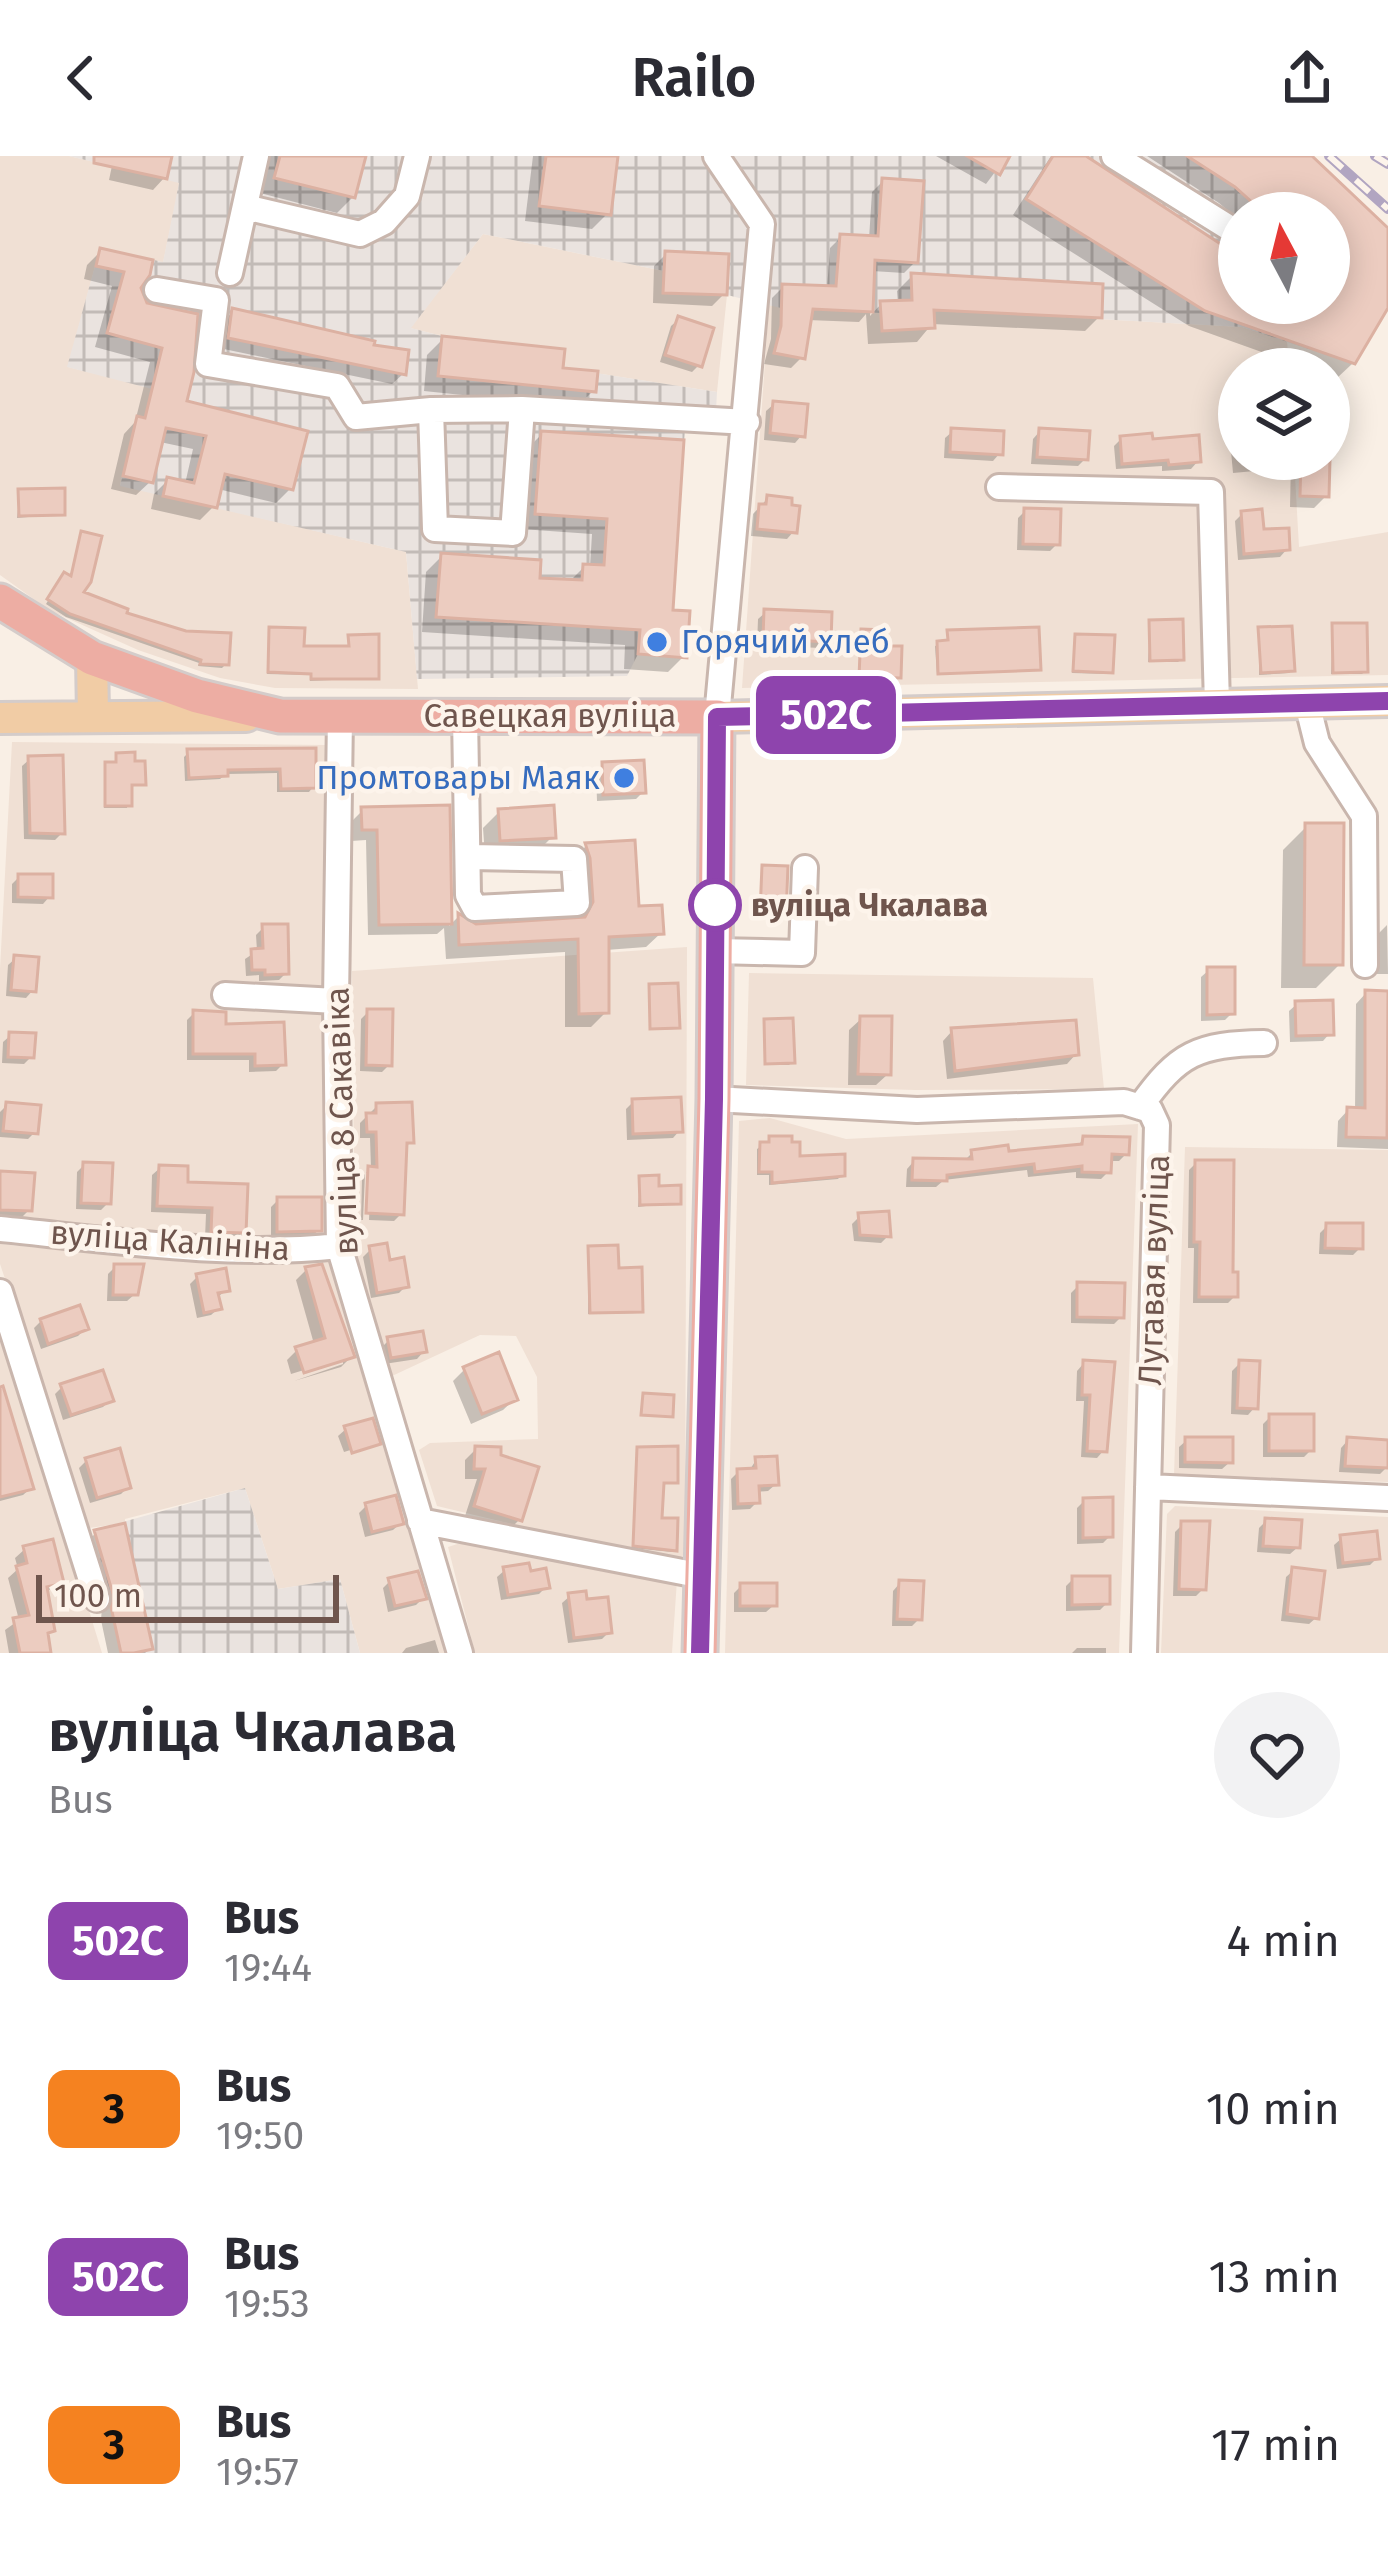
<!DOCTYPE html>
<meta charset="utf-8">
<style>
body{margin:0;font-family:"Fira Sans",sans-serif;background:#f2f2f3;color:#2b2b33;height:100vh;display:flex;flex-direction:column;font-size:45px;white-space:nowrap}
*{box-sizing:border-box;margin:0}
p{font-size:39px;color:#7c7c81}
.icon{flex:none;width:66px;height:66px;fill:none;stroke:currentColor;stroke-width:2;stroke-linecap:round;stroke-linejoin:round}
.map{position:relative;height:1497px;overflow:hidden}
.details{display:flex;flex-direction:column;background:#fff;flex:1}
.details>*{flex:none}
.badge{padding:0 24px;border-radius:18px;font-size:42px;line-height:78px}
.needle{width:78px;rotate:353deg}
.controls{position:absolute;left:1218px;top:36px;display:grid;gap:24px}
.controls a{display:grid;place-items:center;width:132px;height:132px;border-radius:50%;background:#fff;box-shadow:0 6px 30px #0003;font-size:60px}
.scale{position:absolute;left:36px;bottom:30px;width:303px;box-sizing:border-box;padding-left:12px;border:6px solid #6f554d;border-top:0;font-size:33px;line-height:42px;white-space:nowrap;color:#6f554d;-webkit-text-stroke:9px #fdf4eb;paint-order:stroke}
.map>.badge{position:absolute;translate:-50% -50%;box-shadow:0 0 0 6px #fff}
.round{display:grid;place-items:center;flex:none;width:126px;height:126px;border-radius:63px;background:#f2f2f3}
.overview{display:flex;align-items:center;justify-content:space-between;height:204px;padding:0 48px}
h1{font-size:57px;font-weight:600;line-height:90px}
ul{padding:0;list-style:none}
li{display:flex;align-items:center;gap:36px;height:168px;padding:0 48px}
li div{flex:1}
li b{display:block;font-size:45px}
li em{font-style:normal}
li .badge{min-width:132px;font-weight:700;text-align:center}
header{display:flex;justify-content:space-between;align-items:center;height:156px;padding:0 48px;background:#fff;font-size:54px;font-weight:600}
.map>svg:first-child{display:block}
.residential{fill:#f0e0d4}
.industrial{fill:url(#industrial-grid);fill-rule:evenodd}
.shadow{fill:#0003}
.building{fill:#ecccc0;stroke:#dcb1a2;stroke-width:3}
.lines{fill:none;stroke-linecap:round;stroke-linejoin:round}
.minor-casing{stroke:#c9b6ad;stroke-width:30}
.major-casing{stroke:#d4ccca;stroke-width:36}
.highway-casing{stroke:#d4ccca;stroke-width:39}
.minor{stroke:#fff;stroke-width:24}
.major{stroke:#f1cca5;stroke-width:30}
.highway{stroke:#edada3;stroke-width:33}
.rail-casing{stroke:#b1a5c1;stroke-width:10}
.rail{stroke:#fdf4eb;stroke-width:6;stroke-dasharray:18;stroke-linecap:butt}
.line-casing{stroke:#fff;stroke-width:27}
.line{stroke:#8e44ad;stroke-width:18}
.shop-dot{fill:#3f7fe0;stroke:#fdf4eb;stroke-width:4.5}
.stop-dot{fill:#fff;stroke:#8e44ad;stroke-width:6}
.labels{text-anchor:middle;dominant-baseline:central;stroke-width:9;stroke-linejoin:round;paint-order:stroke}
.shop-label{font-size:33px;fill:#366cbe;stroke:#fdf4eb;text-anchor:start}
.street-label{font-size:33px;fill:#6f554d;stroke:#fdf4eb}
.stop-label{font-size:33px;font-weight:bold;fill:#6f554d;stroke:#fdf4eb;text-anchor:start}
</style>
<header><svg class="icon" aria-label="back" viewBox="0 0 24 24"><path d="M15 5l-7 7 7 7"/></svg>Railo<svg class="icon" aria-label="share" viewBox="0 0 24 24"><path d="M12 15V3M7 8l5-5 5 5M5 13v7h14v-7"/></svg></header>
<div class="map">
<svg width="1388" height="1497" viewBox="0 0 1388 1497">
<defs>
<pattern id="industrial-grid" width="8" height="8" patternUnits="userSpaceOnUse" patternTransform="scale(3)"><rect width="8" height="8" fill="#eae3df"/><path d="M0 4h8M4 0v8" fill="none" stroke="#c2bbb7"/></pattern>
</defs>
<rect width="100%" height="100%" fill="#f9efe5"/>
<path class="residential" d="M0 0H69L180 26 163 107 100 92 68 211 153 232 145 262 137 261 120 329 406 396 418 533 275 532 220 522 138 494 49 454 0 419Z
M483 78 664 115V137L727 139 717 236 563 212 565 193 442 180 410 172Z
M769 149 881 157 882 175 934 154 1242 171 1287 185 1289 213H1239V303H1294L1299 391 1388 376V519L742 532Z
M12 586 326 589 325 1083 159 1078 0 1060V813Z
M687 791 685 1398 678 1403 653 1402 437 1350 419 1294 430 1287 538 1283 537 1221 516 1180 480 1179 392 1220 355 1099 352 815Z
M749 817 1093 822 1104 933 915 934 746 929Z
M770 962 846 983 1138 968 1119 1497H725L739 965Z
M1185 991 1388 994V1326L1174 1319Z
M0 1088 123 1100H331L451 1497H360L340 1423 278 1433 245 1332 125 1363V1367L89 1372 0 1108Z
M0 1166 23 1239 102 1497H0Z
M1175 1350 1388 1361V1497H1161L1167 1358Z
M476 1382 677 1424 672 1497H475L448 1391Z"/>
<path class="industrial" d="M69 0H1312L1388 72V152L1355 208 1242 171 935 154V172L882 175 880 157 781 152 727 139 663 137 664 115 483 78 411 172 442 180 565 193 564 212 717 236 715 273 685 272 673 454 690 455 687 502 638 498 627 520 417 523 406 396 120 330 137 260 145 262 152 233 67 211 100 92 163 106 179 27ZM1239 57H1329V147H1239Z
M245 1332 278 1433 340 1423 360 1497H121L94 1374Z"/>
<path class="shadow" d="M114 0H155L164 22 153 34 109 24Z
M270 0H363L353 41 337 57 260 37Z
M533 0H615L608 57 592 73 525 65Z
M936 0H1007L986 28Z
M1051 0H1081L1239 103V147H1329V57H1239V64L1219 47 1147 0H1308L1388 76V147L1353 207 1336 223 1329 220V213H1309L1189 170 1013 59Z
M883 25 915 106 904 117 872 115 870 160 881 148 898 147 897 135 912 120 1099 161 1085 175 932 168 917 186 868 188 866 158 859 166 808 164 802 201 791 212 764 208 771 183 772 142 783 131 827 133 830 92 841 81 869 83 872 36Z
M101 95 150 107 137 132 145 150 194 160 183 248 290 333 276 347 218 333 214 350 200 364 151 353 154 338 168 324 185 328 193 293 160 286 151 325 136 339 111 333 124 278 135 266 150 206 95 191 112 130 84 123 87 109Z
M666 98 724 138 712 150 653 147 654 110Z
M233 156 403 218 392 228 219 192 222 166Z
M679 163 699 209 692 216 660 206 671 170Z
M443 183 560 214 593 235 577 251 424 235 427 199Z
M774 248 802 279 795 287 764 284 766 255Z
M953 275 1000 297 993 305 944 302 945 282Z
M1040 275 1085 303 1078 310 1031 308 1033 283Z
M542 278 681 287 670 457 684 500 668 516 624 513 625 489 422 476 426 416 442 400 536 425 568 427 584 411H590L592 378 521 373 526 294Z
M1121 283 1150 286 1198 305 1191 313 1162 315V310L1116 313 1114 290Z
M1239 287V303H1272L1273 307 1265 314 1233 317 1231 295Z
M1291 303H1327L1326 340 1314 352 1290 351Z
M20 335 62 358 17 362Z
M768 342 794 375 787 383 751 380 753 358Z
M1025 355 1057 388 1050 395 1017 394 1018 362Z
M1242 358 1261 377 1287 393 1280 401 1238 404 1235 365Z
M82 379 80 438 226 508 222 512 198 510 199 507 66 461 46 448 61 423H69Z
M766 456 828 485 820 492 757 489 758 463Z
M1150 467 1181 503 1178 506H1148Z
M1333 470 1365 515 1362 518H1331Z
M271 474 301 493H347L350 482 376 522 310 525V519L267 518Z
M1260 474 1292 514 1289 517 1259 519Z
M862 476 898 521 895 524 858 523Z
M948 477 1038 513 937 519 935 490 946 487Z
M1076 481 1111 516 1108 518 1072 517Z
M313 595V631L309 636H277V617L226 618 220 623 185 625 184 601 189 596Z
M118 600 143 628 129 631 127 652H104V612L115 609Z
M30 603 62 677 55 684 24 683 22 610Z
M603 609 643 636 636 643 597 645 596 616Z
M447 652 449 770 458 761 475 772 580 765 577 718 572 704 586 690 632 688 636 753 661 777 646 791 606 794V856L591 871H565V796L446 803 444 772 437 778 368 779 366 684 351 685V666L363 654Z
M499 656 553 680 537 696 485 700 483 672Z
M1307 670 1340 808 1316 832H1281L1283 694Z
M763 712 783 758 780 761 758 760Z
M19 721 50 740 43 748 12 747V728Z
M1387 769 1388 818H1375V781Z
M264 771 286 817 279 824 259 825V819L246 820 245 803 257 795 256 779Z
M16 802 33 834 26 842 6 840 8 809Z
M1209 814 1232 857 1225 864 1201 865V821Z
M650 831 677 871 674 873 649 874Z
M1366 837 1388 838 1384 968H1388V993L1337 991 1338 965 1348 954 1355 955 1356 848Z
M1297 848 1330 877 1323 885 1290 886 1289 855Z
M368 856 389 909 382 916 360 915 361 863Z
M194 857 223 871 283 908 276 915 249 916V904H187V864Z
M861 863 888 918 876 929H848L849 874Z
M765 866 792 906 789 909H764Z
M952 875 1076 898 1067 908 947 923 943 885Z
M11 879 31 901 24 908 2 907 3 886Z
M633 946 680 974 673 982 627 984 626 953Z
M7 949 35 976 28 983 0 981V956Z
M377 950 411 986 404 992 401 1058 394 1065 369 1064 371 1017H366L371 1012 370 982H360V967Z
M771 983 797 1003 842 1018 838 1023 769 1029V1019H757V993Z
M1084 983 1126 998 1119 1005H1108V1016L1101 1023 1076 1022V1016L1028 1021 1027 1014 944 1024 936 1031H906L907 1013 914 1005 963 1006 972 997 1006 998 1076 991Z
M1196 1007 1235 1140 1228 1147H1193L1194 1092H1188L1189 1014Z
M84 1009 108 1047 101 1054 76 1053 77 1016Z
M160 1012 185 1029 243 1076 235 1083 205 1082 206 1058 151 1056 152 1019Z
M365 1018 363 1064H361L362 1021Z
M0 1019 29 1054 22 1061 0 1060Z
M640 1023 656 1033 678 1046 638 1051Z
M278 1044 319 1073 312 1081 271 1082V1051Z
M860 1060 888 1080 881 1087 854 1085 852 1068Z
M1327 1070 1360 1092 1353 1099 1319 1098 1320 1077Z
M371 1093 406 1130 399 1137 371 1142 363 1101Z
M589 1093 616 1115 640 1155 637 1157 588 1158Z
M115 1111 135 1138 127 1145H107L108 1118Z
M306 1114 351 1201 341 1211 294 1225 343 1208V1202L291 1218 287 1204 297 1194 314 1188 296 1124Z
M197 1121 227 1134 216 1142 219 1152 211 1159 197 1162 190 1128Z
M1079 1129 1121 1161 1114 1168 1071 1167V1137Z
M41 1165 85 1173 78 1180 41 1193 34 1172Z
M389 1184 424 1195 417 1203 384 1208 382 1191Z
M1084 1207 1104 1294 1097 1302 1081 1301 1084 1245H1076L1077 1215Z
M1240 1207 1255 1251 1248 1259 1231 1258 1232 1215Z
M465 1213 515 1243 503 1254 471 1268 453 1225Z
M62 1231 110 1244 103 1251 63 1264 55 1238Z
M0 1252 31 1332 23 1339 0 1345Z
M1270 1261 1311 1294 1304 1301H1263V1268Z
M346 1273 377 1287 373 1291V1287L344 1296 338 1280Z
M1187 1284 1230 1306 1222 1313 1179 1312V1291Z
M1348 1284 1388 1287 1387 1311 1380 1318 1339 1316 1341 1292Z
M476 1293 520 1363 509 1374 465 1360 477 1323H465V1304Z
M638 1294 675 1326 661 1329 659 1365 674 1393 672 1396 632 1392Z
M756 1304 776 1328 768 1335 756 1336 757 1346 750 1353 732 1354 731 1323 738 1316 749 1315Z
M86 1305 128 1331 121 1338 90 1347 79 1312Z
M1084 1345 1110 1380 1103 1387 1077 1388V1352Z
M366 1350 401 1367 393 1374 365 1381 359 1357Z
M1266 1365 1298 1391 1290 1398 1257 1396 1259 1372Z
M1183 1368 1203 1433 1196 1440H1173L1175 1376Z
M96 1377 150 1492 145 1497H108L101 1464 102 1451 84 1388Z
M1342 1382 1377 1402 1370 1409 1337 1413 1334 1389Z
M25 1393 60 1426 45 1437 52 1474 45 1481 48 1497H9L5 1474 19 1464 8 1422 18 1413 15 1402Z
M505 1414 546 1431 539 1438 501 1444 497 1421Z
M1294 1414 1317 1461 1309 1468 1281 1465 1286 1421Z
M1073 1423 1107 1447 1100 1454 1066 1455V1430Z
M390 1425 423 1442 416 1449 388 1456 383 1432Z
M900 1427 919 1463 912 1470H892L893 1435Z
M741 1430 774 1449 766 1456H734V1437Z
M570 1440 609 1476 602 1483 568 1487 562 1447Z
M435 1484 439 1497H402L406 1492Z
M1077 1492H1106V1497H1072Z"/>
<path class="building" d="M94 0H172L167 23 94 7Z
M280 0H366L355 42 274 22Z
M546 0H618L611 59 539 50Z
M967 0H1010L1000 19Z
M1053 0H1086L1239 100V147H1329V57H1264L1235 31 1187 0H1312L1388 72V152L1355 208 1205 155 1026 43Z
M882 22 924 25 918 107 875 104 873 156 813 153 805 203 774 197 781 170 782 128 836 130 840 78 878 80Z
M100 92 153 104 150 119 141 132 147 147 198 158 194 216 187 245 308 275 293 334 225 318 217 352 163 340 167 321 194 327 206 280 166 272 153 327 123 320 137 260 145 262 162 192 107 177 124 116 96 110Z
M665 95 729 98 727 139 663 137Z
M911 117 1103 128 1102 162 934 154 935 172 882 175 880 145 912 144Z
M232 152 375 185 374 189 409 194 406 219 228 182Z
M678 160 714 172 702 211 665 199Z
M442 180 565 193 563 212 598 215 596 236 438 220Z
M773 245 808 248 805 281 770 277Z
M951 272 1004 275 1003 299 950 296Z
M1039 272 1090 275 1088 304 1037 301Z
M541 275 684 284 673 454 690 455 687 502 638 498 640 474 436 461 441 397 541 404 540 422 582 424 583 408 604 409 607 363 535 358Z
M1152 277 1153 283 1199 279 1201 306 1169 309 1168 304 1122 308 1120 280Z
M1301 303H1330L1329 341 1300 340Z
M65 332V359L19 360 18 333Z
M767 339 792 342V349L800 350 797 377 757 373 759 348H766Z
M1024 352 1061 353 1060 389 1023 388Z
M1262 353 1264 373 1289 372 1290 394 1244 398 1241 355Z
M81 375 102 380 91 426 84 436 128 453 127 457 186 475 231 477 229 509 200 508 201 504 70 458 47 443 64 416 71 420Z
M764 453 832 456 831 486 763 483Z
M1183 463 1184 504 1150 505 1149 464Z
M1332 467H1367L1368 516 1333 517Z
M1292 470 1295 515 1261 517 1258 471Z
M269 471 305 472 304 490H349L348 479 379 478V523H311V518L268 516Z
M1039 471 1041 514 938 518 937 485 948 484 947 474Z
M861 473 885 474V490H902L901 522 859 521Z
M1075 478 1115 479 1113 517 1073 515Z
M316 592V632L281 633 280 613 228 614V620L189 622 187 593Z
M135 596V605H145L146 629H132V650H105V606H116V597Z
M63 599 65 678 30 677 28 600Z
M644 604 646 637 603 639 602 606Z
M450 649 452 768 379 769 377 674H362L361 651Z
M554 649 556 682 500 685 498 653Z
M1305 667H1344L1343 809H1304Z
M635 684 639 750 662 749 664 778 609 781V857L579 858 578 783 459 789 458 757 476 768 585 761 593 746 590 702 585 687Z
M762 709 788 710 786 759 760 758Z
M18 718H53V742L18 741Z
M262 768H288L289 818 265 819V814H252L251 793 263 792Z
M14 799 39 801 36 836 11 834Z
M1207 811H1235V858L1207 859Z
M678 827 680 872 650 873 649 828Z
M1365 834 1388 835 1387 982 1346 981 1347 951 1365 952Z
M1333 844 1334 879 1296 880 1295 845Z
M367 853H393L392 910 366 909Z
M193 854 226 856V868L284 866 286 909 255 910V898H193Z
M860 860H892L891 919 858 918Z
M793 862 795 907 765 908 764 863Z
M1076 864 1079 899 955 915 951 872Z
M9 876 36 877 34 902 8 901Z
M681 941 683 976 633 978 632 943Z
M6 946 41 949 38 978 3 975Z
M412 946 414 987H407L404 1059 366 1057 368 1010 377 1011 376 976H367L366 957H376V947Z
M769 980H792V986H800V1000L845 998V1020L772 1027V1016H759L760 986H769Z
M1083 980 1130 981 1129 999 1112 998 1111 1017 1082 1016V1010L1035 1016 1034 1008 947 1019V1025L912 1024 913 1002 972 1003 971 994 1008 989 1009 995 1082 988Z
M1195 1004H1234L1233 1116H1238V1141H1199L1200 1086H1194Z
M83 1006 113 1007 111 1048 81 1047Z
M159 1009 188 1010V1026L248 1028 246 1077 211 1076 212 1052 157 1050Z
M0 1015 35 1017 32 1055 0 1054Z
M659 1019V1030L681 1029V1048L640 1049 639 1020Z
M277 1041H322V1075L277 1076Z
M889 1055 891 1081 860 1079 858 1057Z
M1326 1067H1363V1093L1325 1092Z
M387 1087 390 1104 404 1101 409 1131 377 1137 369 1090Z
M618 1089 619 1112 642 1111 643 1156 590 1157 588 1090Z
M114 1108H144L138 1139H113Z
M322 1108 355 1201 304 1217 295 1191 325 1182 305 1111Z
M226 1112 230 1135 218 1137 222 1153 204 1157 196 1118Z
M1077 1126 1125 1127 1124 1162 1077 1161Z
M80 1149 89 1173 48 1188 40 1163Z
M423 1175 427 1196 391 1202 387 1181Z
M499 1196 518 1244 482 1258 463 1211Z
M1083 1204 1115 1206 1107 1296 1087 1295 1090 1239H1082Z
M1239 1204 1260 1205 1258 1253 1237 1252Z
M103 1214 114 1245 71 1259 60 1228Z
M3 1230 34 1333 0 1341V1231Z
M643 1237 674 1239 673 1261 641 1259Z
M1269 1258H1314V1295H1269Z
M373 1262 381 1288 352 1297 344 1270Z
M1185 1281H1233V1307L1185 1306Z
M1347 1281 1388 1284V1312L1345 1310Z
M475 1290 501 1291V1299L539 1311 522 1365 474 1350 485 1313H474Z
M678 1290V1327H664L662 1362H678L677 1395 633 1390 637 1291Z
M120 1292 131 1332 97 1342 85 1302Z
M777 1300 779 1329 759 1330 760 1347 738 1348 737 1313 756 1312 755 1301Z
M396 1339 404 1368 372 1376 365 1347Z
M1113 1341V1381L1083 1382V1342Z
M1265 1362 1302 1364 1300 1392 1263 1390Z
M1181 1365H1210L1206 1434 1179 1433Z
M125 1367 153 1493 134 1497H121L111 1451 113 1438 94 1374Z
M1377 1375 1380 1403 1343 1407 1340 1379Z
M53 1383 64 1427 47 1431 55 1475 48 1477 51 1497H20L13 1462 29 1459 16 1410 27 1407 23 1390Z
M529 1407 531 1415 546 1412 550 1432 508 1439 503 1411Z
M1292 1411 1325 1415 1319 1463 1287 1458Z
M418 1415 427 1443 395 1450 388 1422Z
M1072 1420H1110V1448L1072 1449Z
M899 1424 924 1425 922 1464 897 1463Z
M740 1427H777V1450H740Z
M586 1435 587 1443 608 1441 612 1477 574 1482 568 1437Z"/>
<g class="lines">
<g class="minor-casing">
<path id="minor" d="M716 0 762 68 717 561
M1114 0 1239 78
M245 51 360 78 384 66 407 40 417 0
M230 117 256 0
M157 134 216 144 208 208 337 230 356 261 431 254 435 373 513 377 522 253 747 266
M431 254 522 253
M999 331 1211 336 1217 548
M1307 547 1317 587 1364 660 1365 809
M465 559 468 739 475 752 577 747 574 703 470 701
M340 560 336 845 339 1090 460 1497
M715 795 802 797 805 712
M225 839 336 845
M714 943 917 954 1124 946 1150 954 1157 969 1144 1497
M1140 951C1178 897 1198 888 1264 887
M0 1073C111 1084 228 1102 339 1090
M0 1136 97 1443
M1148 1331 1388 1342
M420 1365 703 1420"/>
</g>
<g class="major-casing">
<path id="major" d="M92 502 93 559
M717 561 1388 545
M0 562 246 560"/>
</g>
<g class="highway-casing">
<path id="highway" d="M0 445 92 502 197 540 280 560 717 561 714 943 700 1497"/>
</g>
<use href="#minor" class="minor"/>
<use href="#major" class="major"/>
<use href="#highway" class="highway"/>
<g class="rail-casing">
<path id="rail" d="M1329 0 1388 53
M1375 0 1388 8"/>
</g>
<use href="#rail" class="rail"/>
</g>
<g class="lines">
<g class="line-casing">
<path id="line" d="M700 1497 714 943 717 561 1388 545"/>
</g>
<use href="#line" class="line"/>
</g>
<g class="shop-dot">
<circle cx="657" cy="486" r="12"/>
<circle cx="624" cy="622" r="12"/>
</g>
<circle class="stop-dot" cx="715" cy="749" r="24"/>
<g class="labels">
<g class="shop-label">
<text x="681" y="486">Горячий хлеб</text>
<text x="600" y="622" text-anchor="end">Промтовары Маяк</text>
</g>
<g class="street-label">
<text x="550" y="560">Савецкая вуліца</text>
<text transform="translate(342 965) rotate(-92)">вуліца 8 Сакавіка</text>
<text transform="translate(170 1085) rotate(4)">вуліца Калініна</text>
<text transform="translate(1154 1114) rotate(-88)">Лугавая вуліца</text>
</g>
<g class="stop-label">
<text x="751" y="749">вуліца Чкалава</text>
</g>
</g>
</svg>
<div class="controls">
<a><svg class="needle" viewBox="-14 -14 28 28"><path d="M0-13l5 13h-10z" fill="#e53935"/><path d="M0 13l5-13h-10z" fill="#7c7c81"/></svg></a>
<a><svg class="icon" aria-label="layers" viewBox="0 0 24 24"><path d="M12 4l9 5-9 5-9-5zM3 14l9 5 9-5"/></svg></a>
</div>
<div class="scale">100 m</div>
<b class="badge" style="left:826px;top:559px;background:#8e44ad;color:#fff">502С</b>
</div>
<section class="details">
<div class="overview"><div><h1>вуліца Чкалава</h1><p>Bus</p></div><a class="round"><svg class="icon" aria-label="heart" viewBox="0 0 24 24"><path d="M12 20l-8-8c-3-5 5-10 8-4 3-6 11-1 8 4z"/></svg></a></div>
<ul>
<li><span class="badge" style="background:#8e44ad;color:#fff">502С</span><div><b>Bus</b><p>19:44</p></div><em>4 min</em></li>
<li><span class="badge" style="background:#f58220;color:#111">3</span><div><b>Bus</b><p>19:50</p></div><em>10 min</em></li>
<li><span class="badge" style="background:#8e44ad;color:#fff">502С</span><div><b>Bus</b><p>19:53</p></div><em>13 min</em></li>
<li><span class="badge" style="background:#f58220;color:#111">3</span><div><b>Bus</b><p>19:57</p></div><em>17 min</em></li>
</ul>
</section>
